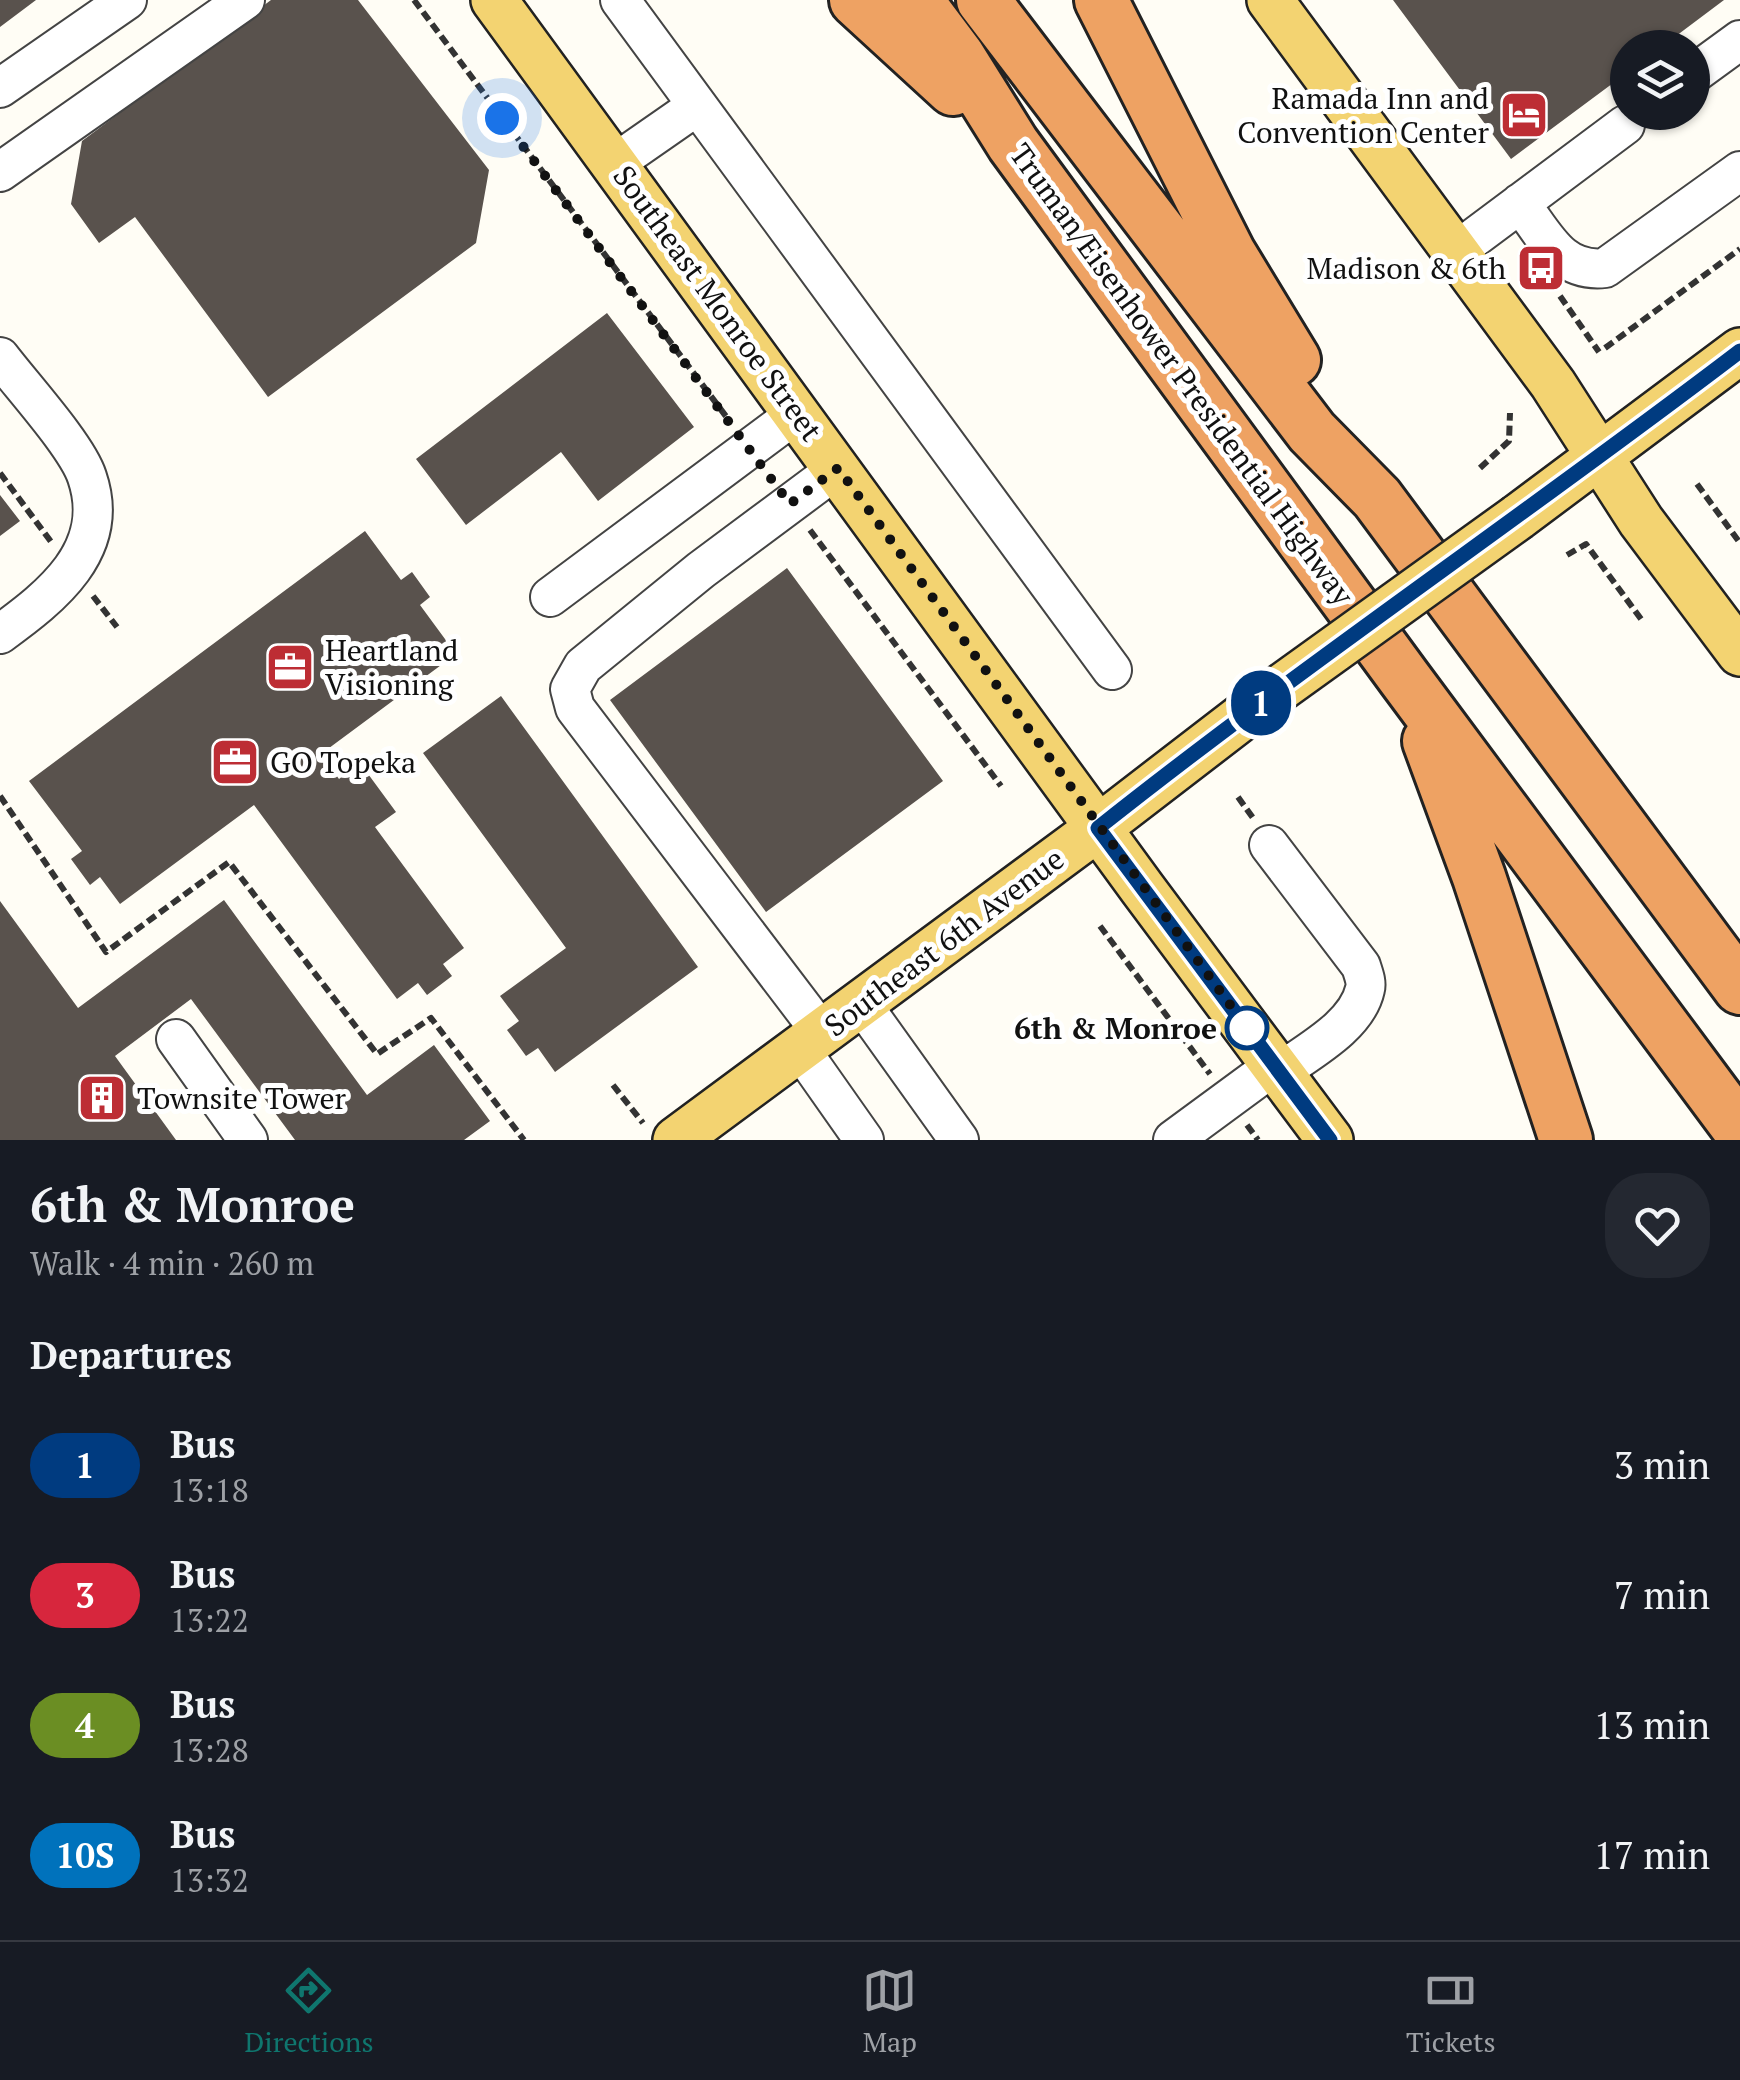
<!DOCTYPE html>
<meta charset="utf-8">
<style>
body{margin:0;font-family:"PT Serif",serif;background:#242831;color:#f1f3f6;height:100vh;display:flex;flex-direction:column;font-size:38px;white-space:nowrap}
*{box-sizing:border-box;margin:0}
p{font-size:32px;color:#9ea1a6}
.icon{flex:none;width:55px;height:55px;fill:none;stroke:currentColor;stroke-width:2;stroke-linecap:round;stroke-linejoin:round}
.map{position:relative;height:1140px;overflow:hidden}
.drawer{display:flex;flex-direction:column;background:#171b24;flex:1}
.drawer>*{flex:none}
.badge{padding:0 20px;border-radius:32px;font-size:35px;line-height:65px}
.fabs{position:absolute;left:1610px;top:30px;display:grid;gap:20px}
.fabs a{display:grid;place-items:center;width:100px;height:100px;border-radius:50%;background:#171b24;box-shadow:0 2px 8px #0004;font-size:50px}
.you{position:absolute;width:50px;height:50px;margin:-25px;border:8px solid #fff;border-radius:50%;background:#1a73e8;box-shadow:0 0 0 15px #1a73e833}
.map>.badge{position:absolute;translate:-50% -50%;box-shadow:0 0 0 5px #fff}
h2{padding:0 30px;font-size:38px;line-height:90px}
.round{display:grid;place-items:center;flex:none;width:105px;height:105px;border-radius:40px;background:#242831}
.summary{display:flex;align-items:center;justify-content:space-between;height:170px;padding:0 30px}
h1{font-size:48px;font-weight:800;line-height:75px}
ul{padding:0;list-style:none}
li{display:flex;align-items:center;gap:30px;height:130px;padding:0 30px}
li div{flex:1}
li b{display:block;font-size:38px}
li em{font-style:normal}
li .badge{min-width:110px;font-weight:700;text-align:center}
.tab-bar{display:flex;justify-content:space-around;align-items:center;height:140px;border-top:2px solid #363941;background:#171b24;font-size:28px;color:#9ea1a6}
.tab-bar a{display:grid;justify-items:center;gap:5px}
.tab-bar .on{color:#0f766e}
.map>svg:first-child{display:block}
.building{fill:#59524d}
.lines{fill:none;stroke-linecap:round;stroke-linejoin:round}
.minor-casing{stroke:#444;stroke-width:42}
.major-casing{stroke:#222;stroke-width:50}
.highway-casing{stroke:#222;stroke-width:58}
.path{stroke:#333;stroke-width:6;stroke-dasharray:10 5;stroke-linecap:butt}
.minor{stroke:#fff;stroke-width:38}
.major{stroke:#f3d371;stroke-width:45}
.highway{stroke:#eea263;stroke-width:52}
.major-bridge-casing{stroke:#222;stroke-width:50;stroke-linecap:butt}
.major-bridge{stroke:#f3d371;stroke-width:45}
.line-casing{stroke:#fff;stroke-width:22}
.line{stroke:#003b80;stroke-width:15}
.walk{stroke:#111;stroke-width:10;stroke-dasharray:0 18}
.stop-dot{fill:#fff;stroke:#003b80;stroke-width:5}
.labels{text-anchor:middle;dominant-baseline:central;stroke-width:10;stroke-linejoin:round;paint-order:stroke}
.poi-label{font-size:30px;fill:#111;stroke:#fff;text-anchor:start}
.street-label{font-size:30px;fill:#111;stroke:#fff}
.stop-label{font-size:30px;font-weight:bold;fill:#111;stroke:#fff;text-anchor:end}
</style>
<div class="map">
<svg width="1740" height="1140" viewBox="0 0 1740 1140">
<rect width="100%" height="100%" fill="#fffdf5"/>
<path class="building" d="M0 0H36L0 27Z
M271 0H358L489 170 476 243 268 397 135 217 99 243 71 204 82 141Z
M1393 0H1724L1660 48H1628V72L1511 159Z
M607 313 694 427 598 501 561 452 466 525 416 459Z
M0 495 20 521 0 536Z
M365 531 401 580 412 572 430 597 420 605 456 654 321 754 339 779 360 763 396 812 375 827 464 948 443 964 452 976 427 995 418 983 397 999 254 805 120 904 100 877 90 885 71 859 82 851 29 781Z
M787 568 943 781 766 912 610 700Z
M501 696 698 967 555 1072 538 1048 526 1056 507 1030 519 1021 500 996 566 948 423 753Z
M224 900 367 1095 434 1045 490 1121 464 1140H295L191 999 115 1056 176 1140H0V901L78 1008Z"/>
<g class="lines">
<g class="minor-casing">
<path id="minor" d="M620 0 1112 670
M1692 75 1740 40
M0 88 127 0
M615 163 697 106
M0 172 245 0
M1520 203C1545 235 1560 273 1605 268L1740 171
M1455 252 1625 125
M0 357C22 386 77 446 87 477 112 550 51 597 0 634
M550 597 797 413
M1269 845 1361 966C1363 973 1367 982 1365 989 1357 1026 1309 1051 1280 1072
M861 1003 959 1140
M822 1033 575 708 570 689 583 666 701 570 838 468
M176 1039 248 1140
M800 1049 864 1140
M1173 1140 1275 1065"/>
</g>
<g class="major-casing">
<path id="major" d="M494 0 1142 888 1330 1140
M1270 0 1553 384 1641 521 1740 653
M1518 517 1740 351
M676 1140 1098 828 1272 694"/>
</g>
<g class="highway-casing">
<path id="highway" d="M856 0 953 89
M916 0 958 56 1013 144 1405 679 1740 1130
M983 0 1312 432 1377 498 1740 988
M1101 0 1229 253 1294 360
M1429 741 1479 877 1566 1140"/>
</g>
<path class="path" d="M414 0 731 423
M1560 296 1599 352
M1605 348 1740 249
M1480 468 1509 441 1510 413
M0 473 52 543
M1697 484 1740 543
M810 530 1001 786
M1567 555 1586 544 1641 619
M93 596 117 627
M0 796 106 952 229 862 377 1054 431 1018 524 1140
M1238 797 1253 818
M1100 926 1210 1074
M613 1085 643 1123
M1247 1125 1258 1140"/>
<use href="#minor" class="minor"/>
<use href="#major" class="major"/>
<use href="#highway" class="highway"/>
<g class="major-bridge-casing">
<path id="major-bridge" d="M1272 694 1518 517"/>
</g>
<use href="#major-bridge" class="major-bridge"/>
</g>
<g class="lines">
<g class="line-casing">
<path id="line" d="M1330 1140 1098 828C1307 662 1528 513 1740 351"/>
</g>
<use href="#line" class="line"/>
<path class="walk" d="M502 118 790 504 838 468 1247 1028"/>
</g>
<defs>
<g id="hotel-square" transform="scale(2.5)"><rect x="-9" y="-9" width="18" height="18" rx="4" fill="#bd2d34" stroke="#fff"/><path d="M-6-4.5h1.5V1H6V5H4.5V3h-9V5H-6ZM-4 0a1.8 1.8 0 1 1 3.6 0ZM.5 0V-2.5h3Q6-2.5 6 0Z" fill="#fff"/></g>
<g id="bus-square" transform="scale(2.5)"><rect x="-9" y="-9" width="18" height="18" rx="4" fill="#bd2d34" stroke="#fff"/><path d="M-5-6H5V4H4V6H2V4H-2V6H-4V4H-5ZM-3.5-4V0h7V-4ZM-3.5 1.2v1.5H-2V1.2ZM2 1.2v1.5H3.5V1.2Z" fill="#fff"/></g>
<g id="office-square" transform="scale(2.5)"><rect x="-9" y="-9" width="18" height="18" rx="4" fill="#bd2d34" stroke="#fff"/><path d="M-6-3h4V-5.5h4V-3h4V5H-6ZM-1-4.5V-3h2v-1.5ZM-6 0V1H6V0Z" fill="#fff"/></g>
<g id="building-square" transform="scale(2.5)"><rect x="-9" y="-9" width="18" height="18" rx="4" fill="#bd2d34" stroke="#fff"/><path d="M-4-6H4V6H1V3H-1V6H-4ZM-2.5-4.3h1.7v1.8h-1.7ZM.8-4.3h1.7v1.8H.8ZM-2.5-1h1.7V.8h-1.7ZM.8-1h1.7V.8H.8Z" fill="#fff"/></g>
</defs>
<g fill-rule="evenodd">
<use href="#hotel-square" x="1524" y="115"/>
<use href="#bus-square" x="1541" y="268"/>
<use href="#office-square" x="290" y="667"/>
<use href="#office-square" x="235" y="762"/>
<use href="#building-square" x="102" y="1098"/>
</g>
<circle class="stop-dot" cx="1247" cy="1028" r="20"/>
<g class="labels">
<g class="poi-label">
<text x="1489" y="98" text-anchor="end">Ramada Inn and<tspan x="1489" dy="34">Convention Center</tspan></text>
<text x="1506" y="268" text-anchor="end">Madison &amp; 6th</text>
<text x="325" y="650">Heartland<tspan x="325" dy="34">Visioning</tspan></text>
<text x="270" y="762">GO Topeka</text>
<text x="137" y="1098">Townsite Tower</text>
</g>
<g class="street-label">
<text transform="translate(718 303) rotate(54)">Southeast Monroe Street</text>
<text transform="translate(1182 374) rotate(54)">Truman/Eisenhower Presidential Highway</text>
<text transform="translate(944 942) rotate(-37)">Southeast 6th Avenue</text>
</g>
<g class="stop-label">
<text x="1217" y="1028">6th &amp; Monroe</text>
</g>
</g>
</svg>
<div class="fabs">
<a><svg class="icon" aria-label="layers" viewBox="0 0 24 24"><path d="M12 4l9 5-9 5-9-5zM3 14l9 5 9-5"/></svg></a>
</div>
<div class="you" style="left:502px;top:118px"></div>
<b class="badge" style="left:1261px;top:703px;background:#003b80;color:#fff">1</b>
</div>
<section class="drawer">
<div class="summary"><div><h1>6th &amp; Monroe</h1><p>Walk · 4 min · 260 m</p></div><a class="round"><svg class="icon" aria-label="heart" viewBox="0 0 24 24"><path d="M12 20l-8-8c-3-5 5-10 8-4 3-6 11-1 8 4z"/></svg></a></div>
<h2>Departures</h2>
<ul>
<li><span class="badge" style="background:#003b80;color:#fff">1</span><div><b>Bus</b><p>13:18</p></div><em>3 min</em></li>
<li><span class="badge" style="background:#d7263d;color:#fff">3</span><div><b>Bus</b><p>13:22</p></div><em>7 min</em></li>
<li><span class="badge" style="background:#6b8e23;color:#fff">4</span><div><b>Bus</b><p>13:28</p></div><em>13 min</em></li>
<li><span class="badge" style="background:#0072bc;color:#fff">10S</span><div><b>Bus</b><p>13:32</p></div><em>17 min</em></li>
</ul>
</section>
<nav class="tab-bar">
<a class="on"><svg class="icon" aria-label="directions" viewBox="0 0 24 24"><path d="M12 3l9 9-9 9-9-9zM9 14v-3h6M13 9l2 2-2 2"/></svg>Directions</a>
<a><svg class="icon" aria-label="map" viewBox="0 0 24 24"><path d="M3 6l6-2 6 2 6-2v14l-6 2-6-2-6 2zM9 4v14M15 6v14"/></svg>Map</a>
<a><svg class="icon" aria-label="tickets" viewBox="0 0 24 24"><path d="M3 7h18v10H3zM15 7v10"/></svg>Tickets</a>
</nav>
